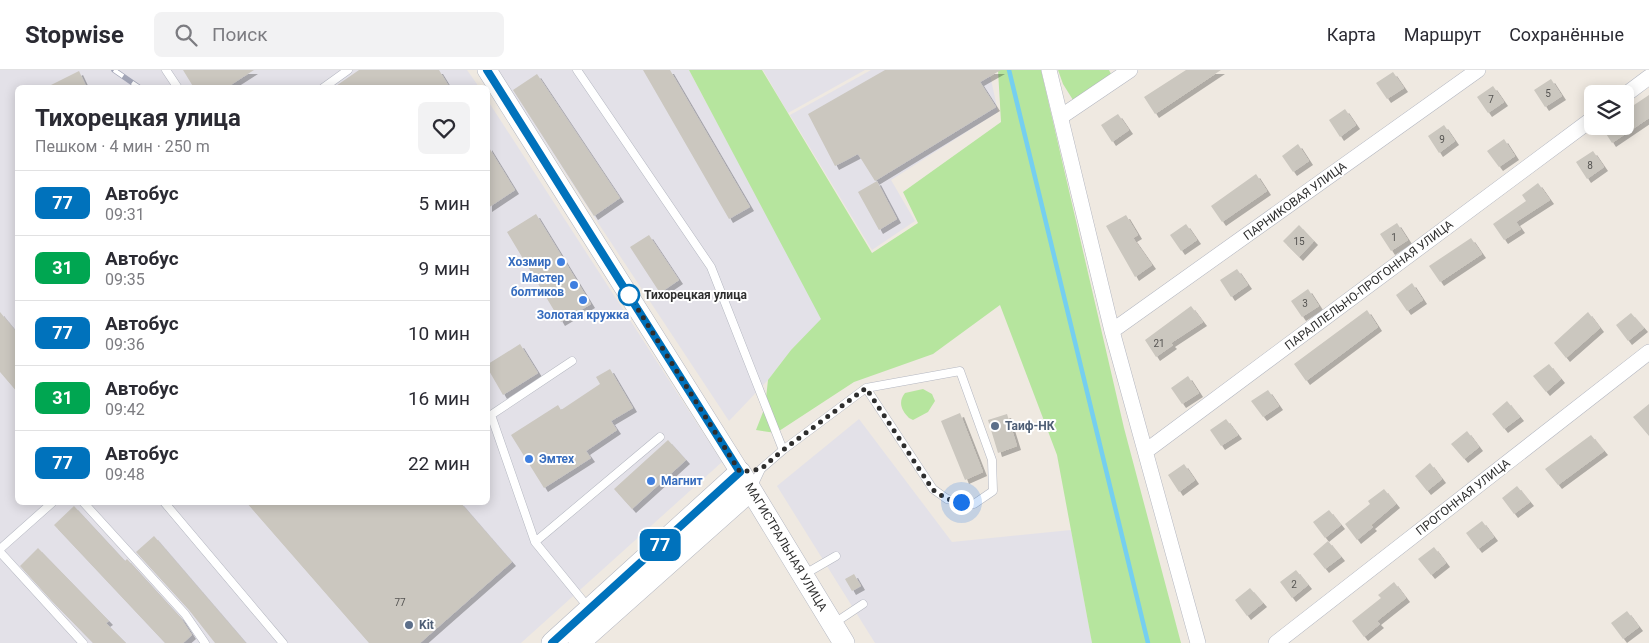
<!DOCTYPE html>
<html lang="ru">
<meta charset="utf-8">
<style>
body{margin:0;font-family:Roboto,sans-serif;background:#f2f2f3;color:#2b2b33;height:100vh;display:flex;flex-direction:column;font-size:19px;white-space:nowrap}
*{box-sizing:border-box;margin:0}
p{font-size:16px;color:#7c7c81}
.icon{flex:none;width:28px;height:28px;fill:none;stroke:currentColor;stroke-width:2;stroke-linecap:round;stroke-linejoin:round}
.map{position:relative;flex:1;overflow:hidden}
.drawer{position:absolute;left:15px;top:15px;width:475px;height:420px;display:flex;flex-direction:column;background:#fff;border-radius:8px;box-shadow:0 2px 12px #0003}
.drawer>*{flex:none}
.badge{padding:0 10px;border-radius:8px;font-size:18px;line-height:32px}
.buttons{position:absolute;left:1584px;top:15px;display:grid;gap:10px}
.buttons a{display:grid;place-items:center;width:50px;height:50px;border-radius:8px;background:#fff;box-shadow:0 2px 12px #0003;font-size:25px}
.you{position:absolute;width:25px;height:25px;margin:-12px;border:4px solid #fff;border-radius:50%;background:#1a73e8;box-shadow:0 0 0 8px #1a73e833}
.map>.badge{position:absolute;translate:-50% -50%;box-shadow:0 0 0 2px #fff}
.round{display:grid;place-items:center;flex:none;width:52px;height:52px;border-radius:8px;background:#f2f2f3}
.headline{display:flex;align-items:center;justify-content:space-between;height:85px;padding:0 20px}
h1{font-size:24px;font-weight:700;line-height:38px}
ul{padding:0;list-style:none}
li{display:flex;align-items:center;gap:15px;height:65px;padding:0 20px;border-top:1px solid #e1e1e2}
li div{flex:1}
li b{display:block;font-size:19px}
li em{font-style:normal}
li .badge{min-width:55px;font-weight:700;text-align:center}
header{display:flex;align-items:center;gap:30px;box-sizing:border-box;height:70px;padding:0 25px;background:#fff;border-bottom:1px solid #e1e1e2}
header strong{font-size:24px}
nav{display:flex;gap:28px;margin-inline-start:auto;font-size:18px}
.search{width:350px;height:45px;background:#f2f2f3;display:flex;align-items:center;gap:12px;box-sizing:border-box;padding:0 18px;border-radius:8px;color:#7c7c81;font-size:19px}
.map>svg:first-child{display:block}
.industrial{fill:#e3e1e8}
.green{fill:#b6e59e}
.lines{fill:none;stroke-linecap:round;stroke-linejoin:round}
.stream{stroke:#75cff0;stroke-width:4.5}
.building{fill:#cbc7bf;filter:url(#shadow)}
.service-casing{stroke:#b4b7c1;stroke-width:9}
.minor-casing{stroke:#b4b7c1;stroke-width:16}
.tertiary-casing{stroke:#b4b7c1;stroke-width:20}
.secondary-casing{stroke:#b4b7c1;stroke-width:22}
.service{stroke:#fff;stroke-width:8}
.minor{stroke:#fff;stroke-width:15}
.tertiary{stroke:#fff;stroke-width:19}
.secondary{stroke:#fff;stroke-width:21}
.rail-casing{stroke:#a3a6b8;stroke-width:5.5}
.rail{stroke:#fff;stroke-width:4;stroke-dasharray:11;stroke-linecap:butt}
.line-casing{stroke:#fff;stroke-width:11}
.line{stroke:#0072bc;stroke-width:8}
.walk{stroke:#2e2e2e;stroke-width:5;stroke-dasharray:0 9}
.shop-dot{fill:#3f7fe0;stroke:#fff;stroke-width:2}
.stop-dot{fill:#fff;stroke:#0072bc;stroke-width:2.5}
.service-dot{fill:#5c6f8a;stroke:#fff;stroke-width:2}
.labels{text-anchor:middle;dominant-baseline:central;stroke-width:4;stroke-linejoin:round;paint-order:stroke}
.number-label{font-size:10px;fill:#555452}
.street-label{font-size:12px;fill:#2e2e2e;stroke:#fff}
.shop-label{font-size:12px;font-weight:bold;fill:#366cbe;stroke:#fff;text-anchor:end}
.stop-label{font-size:12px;font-weight:bold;fill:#2e2e2e;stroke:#fff;text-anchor:start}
.service-label{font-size:12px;font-weight:bold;fill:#4e5e75;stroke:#fff;text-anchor:start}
</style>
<header>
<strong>Stopwise</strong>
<div class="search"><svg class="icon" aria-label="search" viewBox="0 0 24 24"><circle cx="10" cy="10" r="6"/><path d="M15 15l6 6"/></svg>Поиск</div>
<nav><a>Карта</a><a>Маршрут</a><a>Сохранённые</a></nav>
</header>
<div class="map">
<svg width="1649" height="573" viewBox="0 0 1649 573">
<defs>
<filter id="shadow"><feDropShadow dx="4" dy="4" stdDeviation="0" flood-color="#0004"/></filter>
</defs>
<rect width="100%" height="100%" fill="#efe9e1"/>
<path class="industrial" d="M0 0H467L479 17 18 18V432H488V31L722 392 521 573H0Z
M497 0H689L822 249 791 280 768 310 729 351Z
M763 0H865L788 43Z
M871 0H989L998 42 891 110 915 151 872 180 790 45Z
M859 349 952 472 1071 460 1092 573H875L777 416Z"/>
<path class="green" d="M689 0H762L872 183 918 153 903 122 1001 52 998 0H1041L1124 358 1181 573H1092L1057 385 1000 235 933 284 854 312 776 363 756 360 765 337 768 310 791 280 821 249Z
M1058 0H1109L1111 4 1073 30 1063 14Z
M923 319 932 324 935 331 928 342 913 350 909 348C901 340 898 332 905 323Z"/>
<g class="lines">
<path class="stream" d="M1009 0 1148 573"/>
</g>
<path class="building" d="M183 0H254L226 18H194Z
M359 0H439L450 18H333Z
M643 0H670L750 137 729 149Z
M885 0H1001L980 12 996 37 875 111 858 84 835 96 808 44Z
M1186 0H1221L1155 44 1144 27Z
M79 1 87 18H45Z
M1393 2 1404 18 1387 29 1376 13Z
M537 4 620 128 594 146 513 20Z
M1551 9 1562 26 1545 37 1534 20Z
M1493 16 1504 32 1488 43 1477 27Z
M1649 25V48L1612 73 1601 56H1625V41Z
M1345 39 1356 55 1340 67 1329 50Z
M1118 44 1129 60 1112 72 1101 55Z
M1444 55 1455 71 1439 83 1428 66Z
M1504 69 1515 86 1499 97 1487 81Z
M1298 74 1309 91 1293 102 1282 86Z
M488 76 515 120 488 138Z
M1593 81 1604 97 1587 109 1576 92Z
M1256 104 1267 121 1222 152 1211 136Z
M877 111 897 149 879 160 858 122Z
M1538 113 1550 130 1516 152 1521 159 1504 170 1493 154 1526 131 1522 125Z
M536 144 591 234 561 252 507 162Z
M1126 145 1138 165 1133 168 1152 195 1135 207 1106 156Z
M1397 153 1408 170 1391 181 1380 164Z
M1186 154 1197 170 1181 181 1170 165Z
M1299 155 1314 171 1299 187 1283 171Z
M649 165 679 210 660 223 630 177Z
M1471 168 1482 184 1440 212 1429 196Z
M1237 199 1248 215 1231 227 1220 210Z
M1412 213 1423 230 1407 241 1396 225Z
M1308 219 1319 236 1302 247 1291 231Z
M1191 236 1203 252 1171 273 1173 275 1156 287 1145 270Z
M1367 240 1378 257 1306 311 1294 294Z
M0 242 18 264V323L0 302Z
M1588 242 1600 258 1566 288 1554 273Z
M1631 243 1644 258 1628 271 1616 255Z
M520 274 538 303 503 325 488 299V294Z
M1549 294 1561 309 1546 322 1533 306Z
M610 299 633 338 611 351 617 360 586 381 591 388 544 418 511 365 558 335 561 340 600 314 596 307Z
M1188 306 1199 323 1182 334 1171 318Z
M1268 320 1279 336 1263 347 1251 331Z
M1507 331 1520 347 1504 359 1492 344Z
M1649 334V366L1633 347Z
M960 343 983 402 965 410 941 351Z
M1007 344 1017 376 998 383 988 350Z
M1226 349 1238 365 1221 376 1210 360Z
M1467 361 1479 377 1464 389 1451 374Z
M1591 365 1604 381 1558 415 1545 399Z
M668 370 686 390 632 439 614 419Z
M1430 393 1442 409 1427 421 1415 406Z
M1184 394 1195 410 1179 422 1168 405Z
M1517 416 1530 432 1514 444 1502 428Z
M1384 419 1396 434 1371 455 1373 457 1357 470 1345 454 1370 434 1368 431Z
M246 432H460L512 492 420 573H369Z
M74 436 125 491 127 489 181 548 192 565 183 573H165L54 455Z
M1329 440 1341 455 1325 468 1313 452Z
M1482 451 1494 467 1478 479 1466 463Z
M154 466 246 573H215L189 540 136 482Z
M1328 471 1341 487 1325 499 1313 484Z
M1434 477 1446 493 1431 505 1418 489Z
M38 478 109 551 106 553 126 573H93L50 529 20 496Z
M1296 500 1308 515 1292 528 1280 512Z
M854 504 861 516 852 521 845 509Z
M1394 512 1406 528 1377 551 1380 554 1364 567 1352 551 1381 528 1378 525Z
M1250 518 1263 533 1247 546 1235 530Z
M1627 541 1639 557 1623 569 1611 553Z"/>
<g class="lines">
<g class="service-casing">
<path id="service" d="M166 0 178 18
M577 0 711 197 783 380
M323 18 348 0
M753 416 761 399 783 380 866 318 933 419 947 429 974 434 993 421 992 390 960 301 866 318
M83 432 185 544 205 573
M164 432 283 573
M535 472 491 345 572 291
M0 479 53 432
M0 482 83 573
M805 504 836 486
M588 537 535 472 660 367
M833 554 863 534"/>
</g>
<g class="minor-casing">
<path id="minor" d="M1049 0 1112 261 1198 573
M1625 25 1649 7
M1062 46 1130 0
M1112 261 1478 0
M1146 381 1592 49
M1276 573 1649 282"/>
</g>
<g class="tertiary-casing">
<path id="tertiary" d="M487 0 740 402"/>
</g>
<g class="secondary-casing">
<path id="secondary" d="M552 573 740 402 844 573
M579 573 751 420"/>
</g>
<use href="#service" class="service"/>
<use href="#minor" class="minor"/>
<use href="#tertiary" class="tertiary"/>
<use href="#secondary" class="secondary"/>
<g class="rail-casing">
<path id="rail" d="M114 0 140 18"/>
</g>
<use href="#rail" class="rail"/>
</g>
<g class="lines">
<g class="line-casing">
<path id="line" d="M487 0 740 402 552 573"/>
</g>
<use href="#line" class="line"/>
<path class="walk" d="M629 225 740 402 761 399 783 380 866 318 933 420 947 429 961 432"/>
</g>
<g class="shop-dot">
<circle cx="561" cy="192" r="5"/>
<circle cx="574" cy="215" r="5"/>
<circle cx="583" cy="230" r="5"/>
<circle cx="529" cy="389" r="5"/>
<circle cx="651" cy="411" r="5"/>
</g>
<circle class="stop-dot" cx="629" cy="225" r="10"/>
<g class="service-dot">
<circle cx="995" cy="356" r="5"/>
<circle cx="409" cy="555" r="5"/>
</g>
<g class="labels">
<g class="number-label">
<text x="1548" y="23">5</text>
<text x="1491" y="29">7</text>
<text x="1442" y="69">9</text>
<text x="1590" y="95">8</text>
<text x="1394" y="167">1</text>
<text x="1299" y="171">15</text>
<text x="1305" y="233">3</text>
<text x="1159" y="273">21</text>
<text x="1294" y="514">2</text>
<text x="400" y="532">77</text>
</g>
<g class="street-label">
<text transform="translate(1295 131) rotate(-36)">ПАРНИКОВАЯ УЛИЦА</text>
<text transform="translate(1369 215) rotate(-37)">ПАРАЛЛЕЛЬНО-ПРОГОННАЯ УЛИЦА</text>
<text transform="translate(1463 427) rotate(-38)">ПРОГОННАЯ УЛИЦА</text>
<text transform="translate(786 477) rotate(59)">МАГИСТРАЛЬНАЯ УЛИЦА</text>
</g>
<g class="shop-label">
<text x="551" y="192">Хозмир</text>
<text x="564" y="208">Мастер<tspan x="564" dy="14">болтиков</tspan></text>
<text x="583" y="245" text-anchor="middle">Золотая кружка</text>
<text x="539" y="389" text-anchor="start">Эмтех</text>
<text x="661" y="411" text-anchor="start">Магнит</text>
</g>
<g class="stop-label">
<text x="644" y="225">Тихорецкая улица</text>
</g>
<g class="service-label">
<text x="1005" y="356">Таиф-НК</text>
<text x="419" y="555">Kit</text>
</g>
</g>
</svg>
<div class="buttons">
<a><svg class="icon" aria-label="layers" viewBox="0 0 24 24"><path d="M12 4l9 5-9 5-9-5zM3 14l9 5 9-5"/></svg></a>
</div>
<div class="you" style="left:961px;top:432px"></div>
<b class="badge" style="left:660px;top:475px;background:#0072bc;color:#fff">77</b>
<section class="drawer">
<div class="headline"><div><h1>Тихорецкая улица</h1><p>Пешком · 4 мин · 250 m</p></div><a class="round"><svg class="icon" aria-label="heart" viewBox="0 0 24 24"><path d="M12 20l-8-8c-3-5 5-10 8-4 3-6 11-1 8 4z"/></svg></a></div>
<ul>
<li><span class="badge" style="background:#0072bc;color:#fff">77</span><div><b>Автобус</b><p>09:31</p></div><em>5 мин</em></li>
<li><span class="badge" style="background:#00a651;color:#fff">31</span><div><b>Автобус</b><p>09:35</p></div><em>9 мин</em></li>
<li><span class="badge" style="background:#0072bc;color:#fff">77</span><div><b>Автобус</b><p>09:36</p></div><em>10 мин</em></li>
<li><span class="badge" style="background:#00a651;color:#fff">31</span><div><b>Автобус</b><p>09:42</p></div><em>16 мин</em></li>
<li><span class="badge" style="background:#0072bc;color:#fff">77</span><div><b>Автобус</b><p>09:48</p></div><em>22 мин</em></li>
</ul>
</section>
</div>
